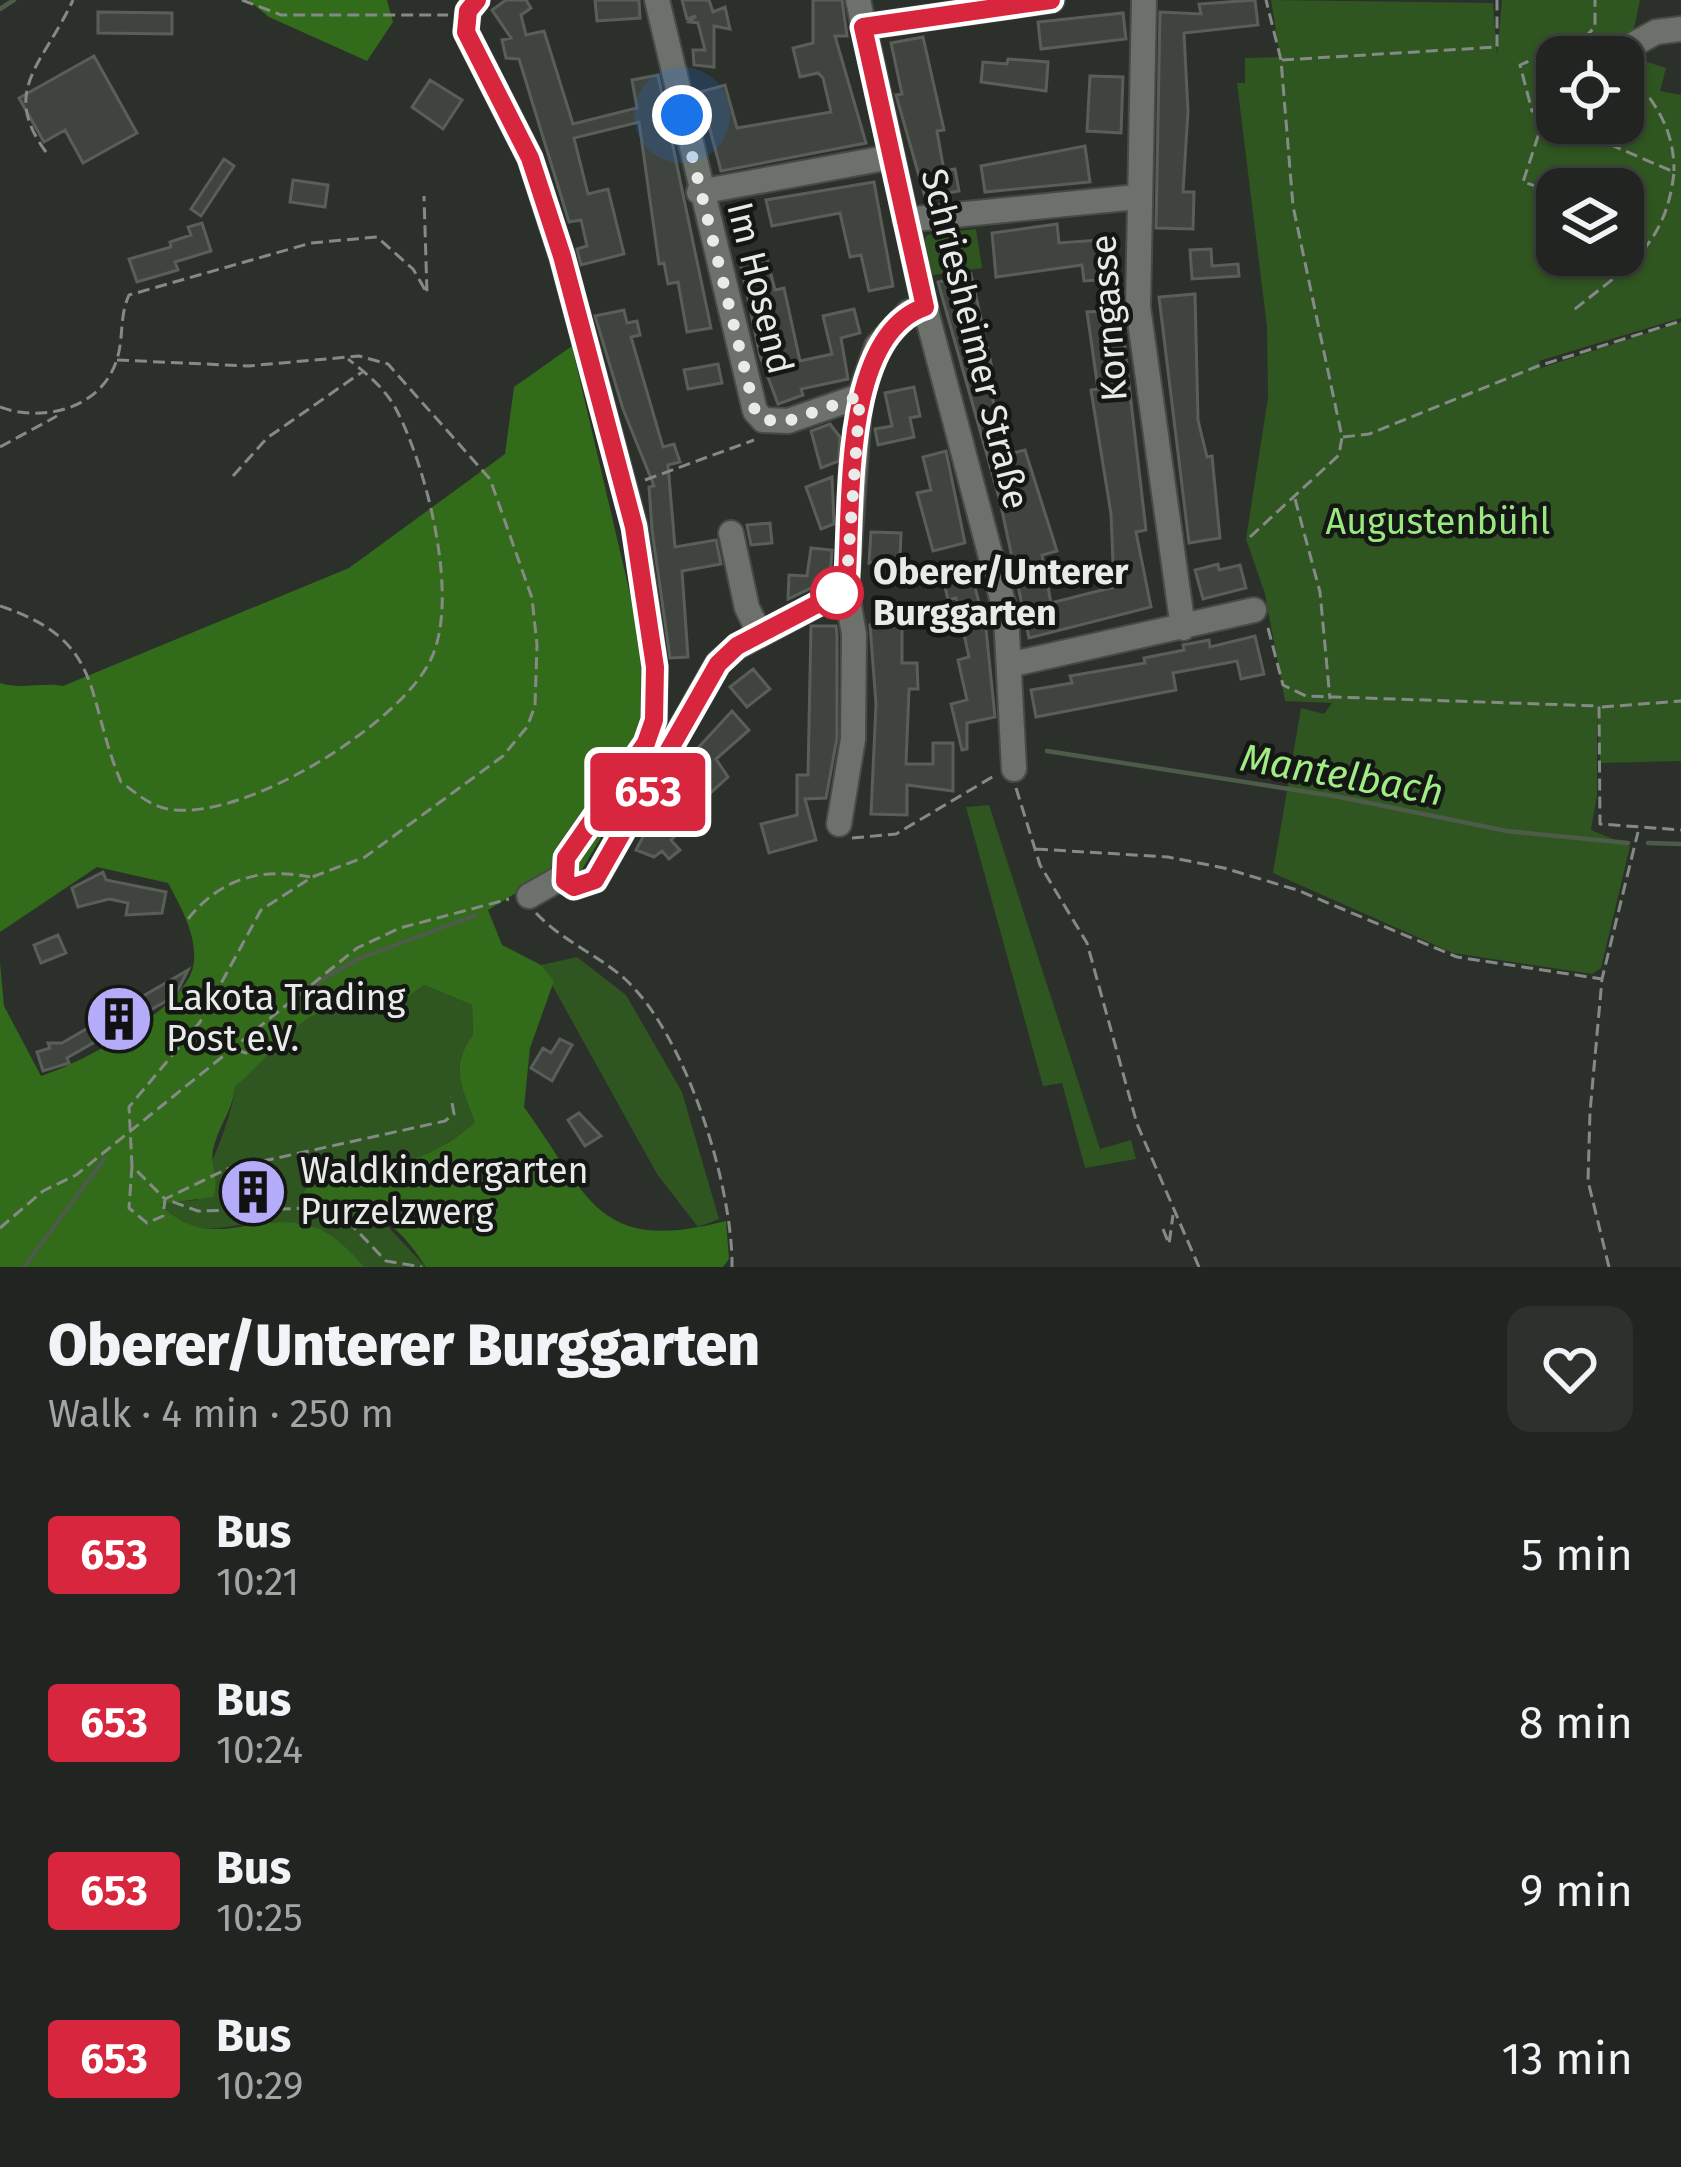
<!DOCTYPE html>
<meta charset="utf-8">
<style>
body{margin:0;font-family:"Fira Sans",sans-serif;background:#2d302d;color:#f1f3f6;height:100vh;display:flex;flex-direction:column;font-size:45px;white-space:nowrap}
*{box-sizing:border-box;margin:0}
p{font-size:39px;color:#a2a4a5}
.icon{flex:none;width:66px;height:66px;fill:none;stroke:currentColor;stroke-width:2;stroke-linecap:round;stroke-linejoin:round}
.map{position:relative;height:1267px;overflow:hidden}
.drawer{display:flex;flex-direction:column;background:#212420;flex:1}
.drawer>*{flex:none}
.badge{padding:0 24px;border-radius:9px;font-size:42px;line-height:78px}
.controls{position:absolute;left:1536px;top:36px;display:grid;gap:24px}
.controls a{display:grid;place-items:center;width:108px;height:108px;border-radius:24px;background:#212420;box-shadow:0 3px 9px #0004,0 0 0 3px #3e413e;font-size:60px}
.you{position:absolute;width:60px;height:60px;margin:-30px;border:9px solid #fff;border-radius:50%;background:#1a73e8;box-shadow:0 0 0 18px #1a73e833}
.map>.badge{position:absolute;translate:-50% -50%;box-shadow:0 0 0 6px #fff}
.round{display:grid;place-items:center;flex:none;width:126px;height:126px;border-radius:24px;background:#2d302d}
.headline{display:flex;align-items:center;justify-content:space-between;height:204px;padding:0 48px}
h1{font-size:57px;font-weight:800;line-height:90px}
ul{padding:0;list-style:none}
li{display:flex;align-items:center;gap:36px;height:168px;padding:0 48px}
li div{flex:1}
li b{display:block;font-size:45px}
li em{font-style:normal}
li .badge{min-width:132px;font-weight:700;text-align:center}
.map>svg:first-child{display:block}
.green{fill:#2f5520;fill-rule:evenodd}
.forest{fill:#326b19}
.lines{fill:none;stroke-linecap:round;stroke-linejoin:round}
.stream{stroke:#4d5b49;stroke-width:4.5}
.building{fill:#40443f;stroke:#5a5e58;stroke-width:3}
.minor-casing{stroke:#474b46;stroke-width:28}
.path{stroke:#868a86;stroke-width:3;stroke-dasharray:12 6;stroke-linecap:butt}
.minor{stroke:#6c716b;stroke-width:24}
.line-casing{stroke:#fff;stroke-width:27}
.line{stroke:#d7263d;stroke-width:18}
.walk{stroke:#e8ebe8;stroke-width:12;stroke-dasharray:0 21.6}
.stop-dot{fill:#fff;stroke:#d7263d;stroke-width:6}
.labels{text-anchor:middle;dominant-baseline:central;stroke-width:9;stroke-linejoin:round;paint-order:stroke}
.street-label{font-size:36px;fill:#e8ebe8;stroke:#151715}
.park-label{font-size:36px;fill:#9be87f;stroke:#151715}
.stop-label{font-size:36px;font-weight:bold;fill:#e8ebe8;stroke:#151715;text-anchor:start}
.poi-label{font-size:36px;fill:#e8ebe8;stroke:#151715;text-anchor:start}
.water-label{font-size:39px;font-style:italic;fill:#a0ed84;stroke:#151715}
</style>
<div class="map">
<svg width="1681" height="1267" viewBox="0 0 1681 1267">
<rect width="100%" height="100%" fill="#2c302b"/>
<path class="green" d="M1271 0 1493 3 1497 55 1502 0H1640L1628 56 1666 68 1660 91 1681 95V318L1539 361 1541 368 1681 322V761L1600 763 1597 712V794L1591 830 1630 846 1601 968 1592 974 1453 953 1273 873 1301 708 1324 714 1332 703 1285 701 1265 594 1246 539 1268 398 1267 327 1237 83H1245V58L1280 57ZM1557 57H1623V123H1557ZM1557 189H1623V255H1557Z
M976 229 982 268 927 276 922 245 927 235Z
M989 805 1100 1149 1131 1140 1136 1159 1085 1168 1062 1083 1043 1086 966 807Z
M577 957 626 995 682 1092 719 1219 698 1227 657 1174 541 965Z
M424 985 472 1005 473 1035C449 1066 462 1089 475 1122 450 1145 415 1164 381 1170 342 1176 339 1146 305 1189L311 1211 375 1213 426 1267H365C340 1242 311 1224 274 1223 223 1220 204 1247 159 1203L197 1200C210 1163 230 1126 235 1087 253 1073 301 1016 318 1014 345 1010 375 1016 402 1012L409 996Z"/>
<path class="forest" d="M248 0H387L393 22 367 61 269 17Z
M572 346 660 722 652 752 578 876 573 873 516 893 488 910 502 945 541 965 554 981 530 1048 524 1107C591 1200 598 1254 726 1221L729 1259 723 1267H426C381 1198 364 1218 296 1208 329 1136 336 1180 384 1168 419 1160 449 1146 475 1122 462 1089 449 1066 473 1035L472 1005 424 985 409 996 403 1012C375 1016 345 1010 318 1014 301 1016 253 1073 235 1087 232 1111 220 1124 214 1146 208 1164 221 1179 213 1197L160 1204C212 1256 254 1208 313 1227 334 1233 350 1252 365 1267H0V963L4 1006 41 1076C81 1063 178 1012 192 971 201 942 181 907 168 883L97 867 0 932V683C21 690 41 682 63 686L349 568 505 454 514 387Z"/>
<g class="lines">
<path class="stream" d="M0 9 14 0
M1047 751 1340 797 1507 831 1628 843
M1648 843 1681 844
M311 986 358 959 476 915
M24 1267 104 1159"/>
</g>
<path class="building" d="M506 0H526L531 8 521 15 526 35 544 31 573 124 637 108 632 80 658 75 711 328 687 332 678 282 668 284 664 263 659 264 639 122 574 138 588 194 608 189 624 254 581 265 577 249 587 246 581 220 569 222 519 59 506 58 502 40 511 38 492 10Z
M595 0H639L640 18 597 21Z
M682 0H709L713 12 725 7 730 29 714 26V67L694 65 693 50H705L698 23 689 22 696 16 687 19Z
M813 0H842L847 36H835L866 143 721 171 700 92 725 85 737 128 831 112 823 78 818 73 800 77 793 48 813 43Z
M1255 0 1258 25 1184 33 1188 111 1183 192H1194L1193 229 1156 228 1160 12 1201 14 1199 4Z
M98 12 172 13V34L98 33Z
M1123 13 1126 39 1041 49 1038 22Z
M923 37 944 130 937 131 944 171 955 169 959 191 925 197 896 95 902 94 891 43Z
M94 56 137 133 83 163 65 130 44 142 19 98Z
M1008 59 1048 62 1046 91 981 82 983 62 1007 64Z
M1090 76 1123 77 1121 133 1087 131Z
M430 80 462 100 443 129 412 107Z
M1085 146 1090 182 985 192 981 166Z
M224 159 234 166 201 216 191 209Z
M293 180 328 185 325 207 290 202Z
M874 182 893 286 869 291 861 255 850 257 840 213 772 226 766 200Z
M202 223 211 251 175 262 178 270 137 282 129 259 171 247 170 242 191 235 188 227Z
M1057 224 1059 243 1112 239 1146 530 1136 532 1151 607 1029 638 1000 501 938 282 971 274 992 368 985 370 996 412 1013 453 1025 450 1057 551 1042 555 1051 603 1114 587 1111 514 1091 390 1098 389 1087 312 1102 311 1099 280 1084 281 1082 265 996 277 992 233Z
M1211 249 1212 266 1238 264 1239 276 1192 279 1190 250Z
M766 255 775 290 784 288 800 361 832 354 823 316 854 309 860 333 841 338 848 379 801 389 803 395 778 404 760 356 740 261Z
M1195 294 1198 420 1207 457 1212 456 1220 538 1189 543 1159 297Z
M624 310 627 323 637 321 640 335 631 337 663 447 674 444 680 462 668 465 675 547 716 540 721 564 682 571 688 657 670 658 652 530 649 487 654 486 623 409 595 316Z
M718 364 722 383 688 389 684 370Z
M914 387 920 416 910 418 914 437 878 445 875 429 892 426 885 393Z
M830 424 840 437 839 461 821 468 811 431Z
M946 451 965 543 933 551 917 493 931 490 923 457Z
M832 477 834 524 821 529 806 487Z
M770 523 772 543 751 545 747 525Z
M871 532 901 533 900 559 869 563Z
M811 548 832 550 830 579 788 599 789 575 807 576Z
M1218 564 1219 570 1240 565 1246 588 1203 599 1195 570Z
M970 568 986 629 995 717 967 723V749L962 750 951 704 967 700 958 660 969 657 956 598 948 600 942 574Z
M902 624V663H917L918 689H909L906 764H933V743H953V791L907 785V815L871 814 876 704 870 625Z
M811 626H836L837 635V738L826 798 805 799 816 840 769 853 761 824 797 815V775H808Z
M1255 636 1264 674 1241 679 1237 661 1173 673 1176 690 1036 717 1031 690 1072 683 1070 676 1145 663 1144 658 1184 650 1183 645 1209 640 1210 647Z
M753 669 770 689 747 707 730 687Z
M732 711 749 730 716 759 728 777 704 799 709 804 671 840 680 850 669 859 662 851 654 857 636 850 644 835 676 807 669 799 696 774 685 762Z
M103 872 106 880 166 892 162 913 126 915 128 903 109 899 78 907 72 888Z
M58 935 66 953 41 963 34 945Z
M188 970 175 996 67 1058 69 1063 43 1071 37 1052 50 1048 48 1043H62Z
M560 1039 572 1045 552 1081 531 1068 543 1048 551 1053Z
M579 1113 601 1136 585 1146 568 1120Z"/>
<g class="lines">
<g class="minor-casing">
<path id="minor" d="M477 0 468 11 466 32 530 158 562 257 635 527 655 667 654 720 646 743 566 858 564 876
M657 0 755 411 763 420 788 421 860 396
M858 0 925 307 1006 614 1014 769
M1144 0 1138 307 1183 628
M863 27 1052 0
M1616 54 1656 32 1681 29
M699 192 891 157
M905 220 1137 197
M731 533 747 608 760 634
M1013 664 1254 610
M839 824 853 739 854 634 846 589 860 396 877 346 909 312 925 307
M564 876 574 887 595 880 718 663 737 647 846 589
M529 896 564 876"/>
</g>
<path class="path" d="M242 0 281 15H448
M1282 60 1497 47V0
M1628 69C1654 103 1674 126 1674 171
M1544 118 1523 182 1557 193
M1557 122 1532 111 1520 65 1586 36 1595 27V0
M1560 123 1674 172C1666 248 1625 268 1570 313
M46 152C0 90 43 65 73 0
M1623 235 1641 256
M117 360 248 366 359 356 388 364 490 479 532 598 537 645 535 706 527 727 503 756 365 857 312 877 261 910 200 1022 129 1107 132 1166 165 1199 227 1169 445 1121 454 1114 451 1097
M0 407C42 423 102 409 117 359 124 337 119 317 129 295L311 243 377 237 413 269 427 293 424 196
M1343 437 1369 434 1538 366 1681 321
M0 447 57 416
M233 476 267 438 362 372
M645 480 754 440
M1295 499 1320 592 1330 699
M1250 537 1339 455 1342 437 1293 206 1281 60 1266 0
M0 606C106 641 84 694 121 782 136 793 150 806 168 809 241 823 398 726 430 661 461 601 427 469 397 411 386 389 367 374 348 359
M1268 628 1283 685 1306 696 1599 706 1600 824 1681 830
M1602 707 1681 701
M1016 788 1040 865 1087 943 1137 1124 1199 1267
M852 838 896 834 994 776
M1036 849 1168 857 1224 868 1297 890 1457 957 1602 979
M536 913C562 941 597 954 625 979 686 1035 733 1186 732 1267
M188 919C220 879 260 867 310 877
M236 1049 250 1055
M132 1166 129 1208 147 1223 163 1216 165 1199 198 1211 318 1208 346 1219 386 1261 422 1267
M0 1228 43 1191 76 1175 357 948 400 928 509 899
M1163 1229 1169 1244 1173 1215
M1609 1267 1588 1181 1590 1112 1602 979 1638 832"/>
<use href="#minor" class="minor"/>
</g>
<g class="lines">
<g class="line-casing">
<path id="line" d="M477 0 468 11 466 32 530 158 562 256 634 527 655 667 654 720 646 743 566 858 565 881 574 887 595 880 718 664 737 646 846 589C853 513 839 336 925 307L863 27 1051 0"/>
</g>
<use href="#line" class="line"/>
<path class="walk" d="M682 115 755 411 763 420 788 421 860 396 846 589 837 593"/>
</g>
<defs>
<g id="building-disc" transform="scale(3.45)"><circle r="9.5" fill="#b4acf9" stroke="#151715"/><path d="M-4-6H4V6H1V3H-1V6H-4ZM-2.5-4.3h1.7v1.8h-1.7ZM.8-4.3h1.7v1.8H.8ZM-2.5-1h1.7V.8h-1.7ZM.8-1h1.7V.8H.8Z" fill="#111"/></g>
</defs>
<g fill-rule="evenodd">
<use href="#building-disc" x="119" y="1019"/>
<use href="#building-disc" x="253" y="1192"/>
</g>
<circle class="stop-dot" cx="837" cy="593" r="24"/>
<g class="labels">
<g class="street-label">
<text transform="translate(760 288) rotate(76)">Im Hosend</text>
<text transform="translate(1109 318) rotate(-94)">Korngasse</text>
<text transform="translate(975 339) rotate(76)">Schriesheimer Straße</text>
</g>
<g class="park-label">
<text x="1438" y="522">Augustenbühl</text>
</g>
<g class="stop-label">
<text x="873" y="572">Oberer/Unterer<tspan x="873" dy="41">Burggarten</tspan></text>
</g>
<g class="poi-label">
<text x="166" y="998">Lakota Trading<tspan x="166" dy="41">Post e.V.</tspan></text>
<text x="300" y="1171">Waldkindergarten<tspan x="300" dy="41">Purzelzwerg</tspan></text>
</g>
<g class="water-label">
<text transform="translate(1342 775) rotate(10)">Mantelbach</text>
</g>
</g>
</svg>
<div class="controls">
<a><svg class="icon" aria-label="locate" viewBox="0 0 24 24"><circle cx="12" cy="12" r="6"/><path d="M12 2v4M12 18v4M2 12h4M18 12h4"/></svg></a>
<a><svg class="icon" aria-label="layers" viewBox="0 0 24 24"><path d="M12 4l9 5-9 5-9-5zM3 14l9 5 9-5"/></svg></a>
</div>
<div class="you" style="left:682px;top:115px"></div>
<b class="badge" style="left:648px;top:792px;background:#d7263d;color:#fff">653</b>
</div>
<section class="drawer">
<div class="headline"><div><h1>Oberer/Unterer Burggarten</h1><p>Walk · 4 min · 250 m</p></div><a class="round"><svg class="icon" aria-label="heart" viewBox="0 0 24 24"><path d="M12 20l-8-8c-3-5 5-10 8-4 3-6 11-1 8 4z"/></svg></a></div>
<ul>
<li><span class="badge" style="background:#d7263d;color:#fff">653</span><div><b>Bus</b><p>10:21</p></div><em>5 min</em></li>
<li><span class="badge" style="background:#d7263d;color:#fff">653</span><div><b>Bus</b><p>10:24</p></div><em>8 min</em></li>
<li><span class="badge" style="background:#d7263d;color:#fff">653</span><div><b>Bus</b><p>10:25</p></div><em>9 min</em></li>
<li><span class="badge" style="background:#d7263d;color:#fff">653</span><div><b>Bus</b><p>10:29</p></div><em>13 min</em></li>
</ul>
</section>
